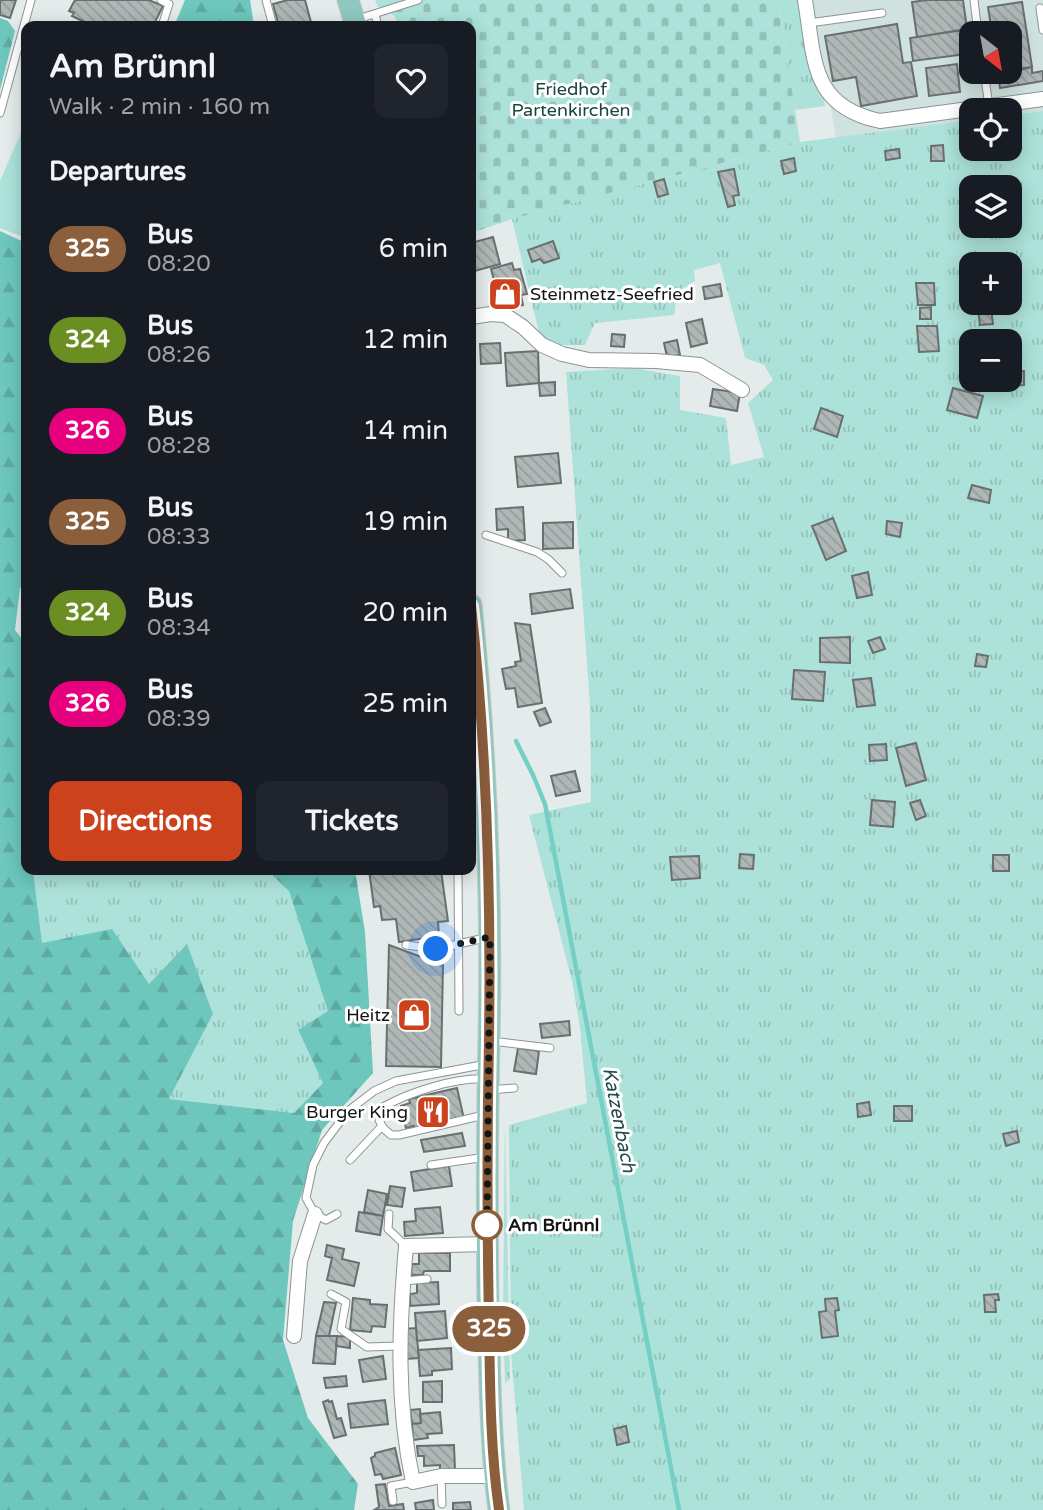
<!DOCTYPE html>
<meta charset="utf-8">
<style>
body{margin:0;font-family:"Varela Round",sans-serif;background:#20242c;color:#f1f3f6;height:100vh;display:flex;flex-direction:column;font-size:26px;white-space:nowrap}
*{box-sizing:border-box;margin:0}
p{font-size:23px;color:#9ea1a6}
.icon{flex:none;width:38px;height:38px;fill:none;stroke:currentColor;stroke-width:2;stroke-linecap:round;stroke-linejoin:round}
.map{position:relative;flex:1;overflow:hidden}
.drawer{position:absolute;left:21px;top:21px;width:455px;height:854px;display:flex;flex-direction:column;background:#171b24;border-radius:14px;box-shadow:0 4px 18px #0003}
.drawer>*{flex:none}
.badge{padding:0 14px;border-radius:23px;font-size:24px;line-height:46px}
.needle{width:46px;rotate:149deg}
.buttons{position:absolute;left:959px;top:21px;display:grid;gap:14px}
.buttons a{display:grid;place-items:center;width:63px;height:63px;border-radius:14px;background:#171b24;box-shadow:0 4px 18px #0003;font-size:35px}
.you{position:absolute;width:35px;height:35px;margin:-18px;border:5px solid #fff;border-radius:50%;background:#1a73e8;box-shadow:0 0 0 10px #1a73e833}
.map>.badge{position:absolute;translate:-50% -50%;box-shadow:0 0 0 4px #fff}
h2{padding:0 28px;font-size:26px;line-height:63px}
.round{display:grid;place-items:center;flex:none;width:74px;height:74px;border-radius:14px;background:#20242c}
.head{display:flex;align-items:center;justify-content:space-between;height:119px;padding:0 28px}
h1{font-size:33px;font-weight:800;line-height:52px}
.cta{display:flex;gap:14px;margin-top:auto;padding:14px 28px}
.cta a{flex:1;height:80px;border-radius:14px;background:#cb421c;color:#fff;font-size:28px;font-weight:800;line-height:80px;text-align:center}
.cta a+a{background:#20242c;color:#f1f3f6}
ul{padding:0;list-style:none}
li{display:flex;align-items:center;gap:21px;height:91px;padding:0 28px}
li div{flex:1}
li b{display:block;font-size:26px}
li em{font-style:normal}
li .badge{min-width:77px;font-weight:700;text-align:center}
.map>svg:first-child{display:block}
.built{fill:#d0e2df;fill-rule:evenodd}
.grass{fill:url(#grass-tufts);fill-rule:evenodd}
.forest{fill:url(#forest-firs)}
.cemetery{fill:url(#cemetery-stones)}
.pitch{fill:#ace2da}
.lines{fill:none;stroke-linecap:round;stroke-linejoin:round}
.stream{stroke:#75cfc4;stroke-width:4.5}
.building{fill:url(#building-back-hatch);stroke:#68706f;stroke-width:2}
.lane-casing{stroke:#8c9493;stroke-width:9}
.street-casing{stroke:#8c9493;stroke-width:16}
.primary-casing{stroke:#c6c7c7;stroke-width:23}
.lane{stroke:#fff;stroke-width:7}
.street{stroke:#fff;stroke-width:14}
.primary{stroke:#8fc7c1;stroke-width:21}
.line-casing{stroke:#fff;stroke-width:16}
.line{stroke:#8b5e3c;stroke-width:10}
.walk{stroke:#131615;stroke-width:7;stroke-dasharray:0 12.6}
.stop-dot{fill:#fff;stroke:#8b5e3c;stroke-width:3.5}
.labels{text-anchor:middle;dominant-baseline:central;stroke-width:6;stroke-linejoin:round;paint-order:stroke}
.park-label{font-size:18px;fill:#1a443f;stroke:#fff}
.poi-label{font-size:18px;fill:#131615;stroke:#fff;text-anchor:end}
.stop-label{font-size:18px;font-weight:bold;fill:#131615;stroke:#fff;text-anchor:start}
.water-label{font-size:19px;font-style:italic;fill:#224b47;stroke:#fff}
</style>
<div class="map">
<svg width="1043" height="1510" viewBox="0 0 1043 1510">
<defs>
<pattern id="grass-tufts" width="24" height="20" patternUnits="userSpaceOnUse" patternTransform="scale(1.75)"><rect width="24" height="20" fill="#ace2da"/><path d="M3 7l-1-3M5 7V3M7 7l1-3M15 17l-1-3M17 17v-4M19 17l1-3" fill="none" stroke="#93c1ba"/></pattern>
<pattern id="forest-firs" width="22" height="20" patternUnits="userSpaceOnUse" patternTransform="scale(1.75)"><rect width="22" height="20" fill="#6dc7bc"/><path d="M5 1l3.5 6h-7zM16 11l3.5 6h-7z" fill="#5eaaa1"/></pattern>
<pattern id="cemetery-stones" width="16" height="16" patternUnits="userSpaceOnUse" patternTransform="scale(1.75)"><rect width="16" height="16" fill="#ace2da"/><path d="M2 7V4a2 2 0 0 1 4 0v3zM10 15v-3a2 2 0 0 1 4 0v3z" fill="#93c1ba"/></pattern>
<pattern id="building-back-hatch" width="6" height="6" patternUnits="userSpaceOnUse" patternTransform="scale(1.75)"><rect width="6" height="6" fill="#afb8b6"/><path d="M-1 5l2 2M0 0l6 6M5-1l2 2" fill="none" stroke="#969d9c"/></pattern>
</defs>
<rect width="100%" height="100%" fill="#e3eceb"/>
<path class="built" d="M812 0H1043V111L1010 115V110H971V120L836 138ZM971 33H1010V72H971Z"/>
<path class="grass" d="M778 0H802L825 106 795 110Z
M1043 111V1510H524L511 1352 509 1125 587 1103 580 1028 572 981 529 815 591 802 590 705 566 372 634 368 680 376V410L726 418 731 465 764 457 748 403 773 380 764 365 745 358 720 263 694 270 695 281 677 292 674 315 595 323 585 345H542L512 219 800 142 971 120V149H1010V115ZM971 187H1010V226H971ZM971 264H1010V303H971ZM971 341H1010V380H971Z
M33 870H267L289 890 328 1011 298 1031 323 1083 294 1113 169 1099 213 1014 187 945 149 984 42 943Z
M505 1118 510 1379 505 1383 503 1318Z"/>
<path class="forest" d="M185 0H250L254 26H174Z
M0 18 8 21 15 31 0 90Z
M0 231 26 243V585L20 588 15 630 26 644V870H33L42 943 112 929 149 984 187 944 213 1014 169 1099 294 1113 323 1083 298 1030 328 1011 289 891 267 870H355L365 932 373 1073 322 1130 293 1221 283 1340 308 1418 358 1484 354 1510H0Z"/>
<path class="cemetery" d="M375 0H778L800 142 512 219 471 233V26H399L394 15 378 7Z"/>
<path class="pitch" d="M26 121V238L0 228V181Z"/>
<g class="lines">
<path class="stream" d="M516 741 533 775 545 804 679 1510"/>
</g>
<path class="building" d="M0 0H16L10 18 0 15Z
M75 0H149L163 6 153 26H93L72 16 74 13 69 11Z
M288 0H305L312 26H279L273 4Z
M927 0H963L967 29 917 37 912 2Z
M1022 2 1032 67 1010 70V33H992L988 7Z
M897 24 903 63 911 62 917 96 861 106 856 77 833 81 825 36Z
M963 30 967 54 913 61 910 38Z
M957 64 960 92 929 96 926 68Z
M1032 67V73L1043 71V81L1000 88 998 72H1010Z
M943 145 944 161H931V146Z
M899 149 900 158 886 160 885 151Z
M794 158 796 171 784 174 781 161Z
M734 169 739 195 733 196 735 205 728 207 718 172Z
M664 179 668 194 658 197 654 182Z
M493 237 500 264 471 272V243Z
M553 241 559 258 544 263 540 259 532 262 528 250Z
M512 263 514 270 520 269 527 294 521 295 523 305 502 310 491 269Z
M916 283H934L935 305H918Z
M720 284 722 296 705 299 703 287Z
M931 307V319H920V308Z
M991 308 993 324 980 325 978 309Z
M702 319 707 343 691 347 686 323Z
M917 326H937L939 351 919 352Z
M612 334 625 335 624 347 611 346Z
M677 340 680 355 667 357 664 343Z
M500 343 501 363 481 364 480 344Z
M538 351 539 383 507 386 505 353Z
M1010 371H1024V385L1006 386V380H1010Z
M555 382V395L540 396 539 383Z
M953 388 983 396 977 418 947 410Z
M713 389 740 393 737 411 710 406Z
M821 408 843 416 837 437 814 429Z
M558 453 561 483 518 487 515 457Z
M972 485 991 490 989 503 968 498Z
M523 507 525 540 508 541V529L497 530 496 509Z
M833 518 846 551 826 560 812 526Z
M887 521 902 523 900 537 886 534Z
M573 522V548L543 549V523Z
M868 572 872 595 857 598 852 576Z
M570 589 573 608 532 614 530 594Z
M515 623 530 625 542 703 518 707 515 688 506 689 502 669 516 666 515 662 521 661Z
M850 637V663L820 662V638Z
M880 637 885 649 873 653 868 641Z
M977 654 988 656 986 667 975 666Z
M794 670 825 672 823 701 792 699Z
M871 678 875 705 857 707 853 680Z
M545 708 551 722 540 726 534 712Z
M916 743 926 780 906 786 896 748Z
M886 744 887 760 870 761 869 745Z
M575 771 580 791 556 796 551 776Z
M872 800 895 802 893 827 870 825Z
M920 800 926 816 916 820 910 803Z
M740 854 754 855 753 869 739 868Z
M993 855H1009V871H993Z
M699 856 700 878 672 880 670 857Z
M369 870H441L448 921 438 922 439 936 399 942 396 919 382 920 380 906 374 907Z
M389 945 443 965 441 1067 386 1066Z
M569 1021 570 1035 542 1038 540 1024Z
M518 1048 539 1051 536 1074 514 1071Z
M457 1088 464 1119 415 1131 414 1126 406 1128 401 1106 410 1103 409 1099Z
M869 1102 871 1115 858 1117 857 1104Z
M894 1106H912V1121H894Z
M1017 1131 1019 1142 1006 1146 1003 1134Z
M462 1133 465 1146 424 1152 421 1140Z
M449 1166 452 1186 414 1191 411 1172Z
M390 1186 405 1188 402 1207 387 1205Z
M368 1190 387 1194 383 1216 364 1212Z
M440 1207 443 1233 405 1236 404 1222 416 1221 415 1209Z
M359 1212 383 1216 380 1235 356 1231Z
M327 1245 344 1249 342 1259 359 1263 354 1286 327 1280 332 1258 325 1256Z
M419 1253H450V1271H424L423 1275H411L412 1264H419Z
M438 1282 439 1304 410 1306V1294L417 1293V1283Z
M998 1294 999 1300H995L996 1312H985L984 1295Z
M353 1298 370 1300V1304L387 1305 385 1327 372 1326 371 1332 350 1330Z
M837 1298 839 1310 835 1311 838 1336 822 1338 819 1312 826 1311 825 1299Z
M324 1302 336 1303 329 1336H316Z
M445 1311 447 1338 417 1341 415 1313Z
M455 1322 466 1323 465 1338 454 1337Z
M416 1328 419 1358 406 1359 404 1329Z
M316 1336H337L335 1364 313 1363Z
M337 1336 350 1337V1348L336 1346Z
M451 1348 452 1369 432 1371V1375L420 1376 418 1350Z
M383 1356 386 1379 363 1382 359 1360Z
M346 1376 347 1386 326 1388 324 1378Z
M442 1381V1402H423V1382Z
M328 1400 329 1402 332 1401 337 1419 341 1418 346 1435 334 1438 323 1402Z
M385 1400 388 1424 351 1428 348 1404Z
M420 1409 421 1423 412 1424 410 1410Z
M440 1412 442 1433 427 1434 428 1438 413 1440 412 1424 421 1423 420 1414Z
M626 1426 629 1442 617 1445 614 1429Z
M454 1445 455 1470H440V1465L424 1466V1456H418L417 1446Z
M395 1448 401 1475 383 1479 381 1474 375 1475 371 1458 375 1456V1453Z
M385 1484 389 1506 403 1504 404 1510H374L379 1507 376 1485Z
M433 1500 434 1510H416L415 1503Z
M470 1502 471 1510H453V1503Z"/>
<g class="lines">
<g class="lane-casing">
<path id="lane" d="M161 0 169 4 162 26
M266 0 273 26
M974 0 978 33
M1040 8 1043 30
M375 14 378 26
M355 20 418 0
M809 23 882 13
M984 72 989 106
M0 113 31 0
M486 535 537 552 548 559 562 573
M458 870 459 1011
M406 945 436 949 485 938
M492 1041 550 1048
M490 1090 514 1088
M484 1115 399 1135H391L383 1128 379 1120 383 1107C410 1092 456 1077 487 1079
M350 1160 382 1126
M431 1165 486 1157
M337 1214 326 1220 315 1214 306 1198 313 1165 324 1143 348 1111 374 1091 396 1081 487 1064
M389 1214 388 1229 406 1246
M403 1281 427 1279
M331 1294 346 1302 341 1329 367 1347 399 1346
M441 1476 442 1504
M393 1501 391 1486 413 1482"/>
</g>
<g class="street-casing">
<path id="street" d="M805 0C815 60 810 106 880 121L1043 99
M471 317 491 314 505 315 523 327 542 345 562 354 589 360 656 361 700 365 742 390
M487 1244 406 1246C399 1326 396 1403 413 1482L441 1476H494
M294 1336 300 1261 315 1214"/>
</g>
<g class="primary-casing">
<path id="primary" d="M348 0 356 26
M471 605C486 749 492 894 489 1039 487 1129 487 1219 488 1309 490 1376 490 1443 499 1510"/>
</g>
<use href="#lane" class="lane"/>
<use href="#street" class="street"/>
<use href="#primary" class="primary"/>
</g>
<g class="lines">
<g class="line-casing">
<path id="line" d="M471 606C487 749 491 895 489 1039 487 1133 487 1226 489 1320 490 1383 490 1447 499 1510"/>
</g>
<use href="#line" class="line"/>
<path class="walk" d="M436 949 490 937 487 1225"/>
</g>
<defs>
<g id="shop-square" transform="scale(1.75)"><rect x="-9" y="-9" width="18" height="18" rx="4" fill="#cb421c" stroke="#fff"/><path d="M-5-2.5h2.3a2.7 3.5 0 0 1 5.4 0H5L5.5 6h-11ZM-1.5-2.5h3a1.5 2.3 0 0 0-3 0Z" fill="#fff"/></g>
<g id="restaurant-square" transform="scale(1.75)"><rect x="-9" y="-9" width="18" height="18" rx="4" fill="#cb421c" stroke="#fff"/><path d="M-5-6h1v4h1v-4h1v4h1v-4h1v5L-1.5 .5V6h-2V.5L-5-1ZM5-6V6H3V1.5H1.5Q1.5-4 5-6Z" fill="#fff"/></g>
</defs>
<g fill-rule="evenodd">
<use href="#shop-square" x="505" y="294"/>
<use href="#shop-square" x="414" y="1015"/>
<use href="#restaurant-square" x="433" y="1112"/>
</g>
<circle class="stop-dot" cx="487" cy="1225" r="14"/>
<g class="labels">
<g class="park-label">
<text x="571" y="89">Friedhof<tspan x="571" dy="21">Partenkirchen</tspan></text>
</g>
<g class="poi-label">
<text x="530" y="294" text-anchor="start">Steinmetz-Seefried</text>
<text x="390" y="1015">Heitz</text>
<text x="408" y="1112">Burger King</text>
</g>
<g class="stop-label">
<text x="508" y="1225">Am Brünnl</text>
</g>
<g class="water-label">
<text transform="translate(619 1120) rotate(79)">Katzenbach</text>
</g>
</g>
</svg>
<div class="buttons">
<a><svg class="needle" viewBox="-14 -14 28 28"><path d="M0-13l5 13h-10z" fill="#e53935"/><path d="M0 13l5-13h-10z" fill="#9ea1a6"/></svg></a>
<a><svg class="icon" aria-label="locate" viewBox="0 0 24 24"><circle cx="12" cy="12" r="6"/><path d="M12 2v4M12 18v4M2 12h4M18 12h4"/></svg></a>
<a><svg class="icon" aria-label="layers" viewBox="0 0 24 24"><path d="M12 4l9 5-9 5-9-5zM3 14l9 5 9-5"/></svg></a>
<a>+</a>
<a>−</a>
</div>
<div class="you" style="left:436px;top:949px"></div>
<b class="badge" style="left:489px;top:1329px;background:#8b5e3c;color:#fff">325</b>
<section class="drawer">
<div class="head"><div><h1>Am Brünnl</h1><p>Walk · 2 min · 160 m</p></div><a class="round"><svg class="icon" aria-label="heart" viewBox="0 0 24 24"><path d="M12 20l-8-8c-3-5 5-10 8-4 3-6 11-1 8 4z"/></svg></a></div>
<h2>Departures</h2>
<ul>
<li><span class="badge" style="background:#8b5e3c;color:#fff">325</span><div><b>Bus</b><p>08:20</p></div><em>6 min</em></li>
<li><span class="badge" style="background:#6b8e23;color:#fff">324</span><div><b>Bus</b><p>08:26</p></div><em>12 min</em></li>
<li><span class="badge" style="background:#e6007e;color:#fff">326</span><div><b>Bus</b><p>08:28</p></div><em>14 min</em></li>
<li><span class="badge" style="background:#8b5e3c;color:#fff">325</span><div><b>Bus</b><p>08:33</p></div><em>19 min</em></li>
<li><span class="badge" style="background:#6b8e23;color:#fff">324</span><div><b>Bus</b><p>08:34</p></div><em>20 min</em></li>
<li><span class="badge" style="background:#e6007e;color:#fff">326</span><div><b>Bus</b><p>08:39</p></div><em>25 min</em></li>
</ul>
<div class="cta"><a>Directions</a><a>Tickets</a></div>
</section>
</div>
